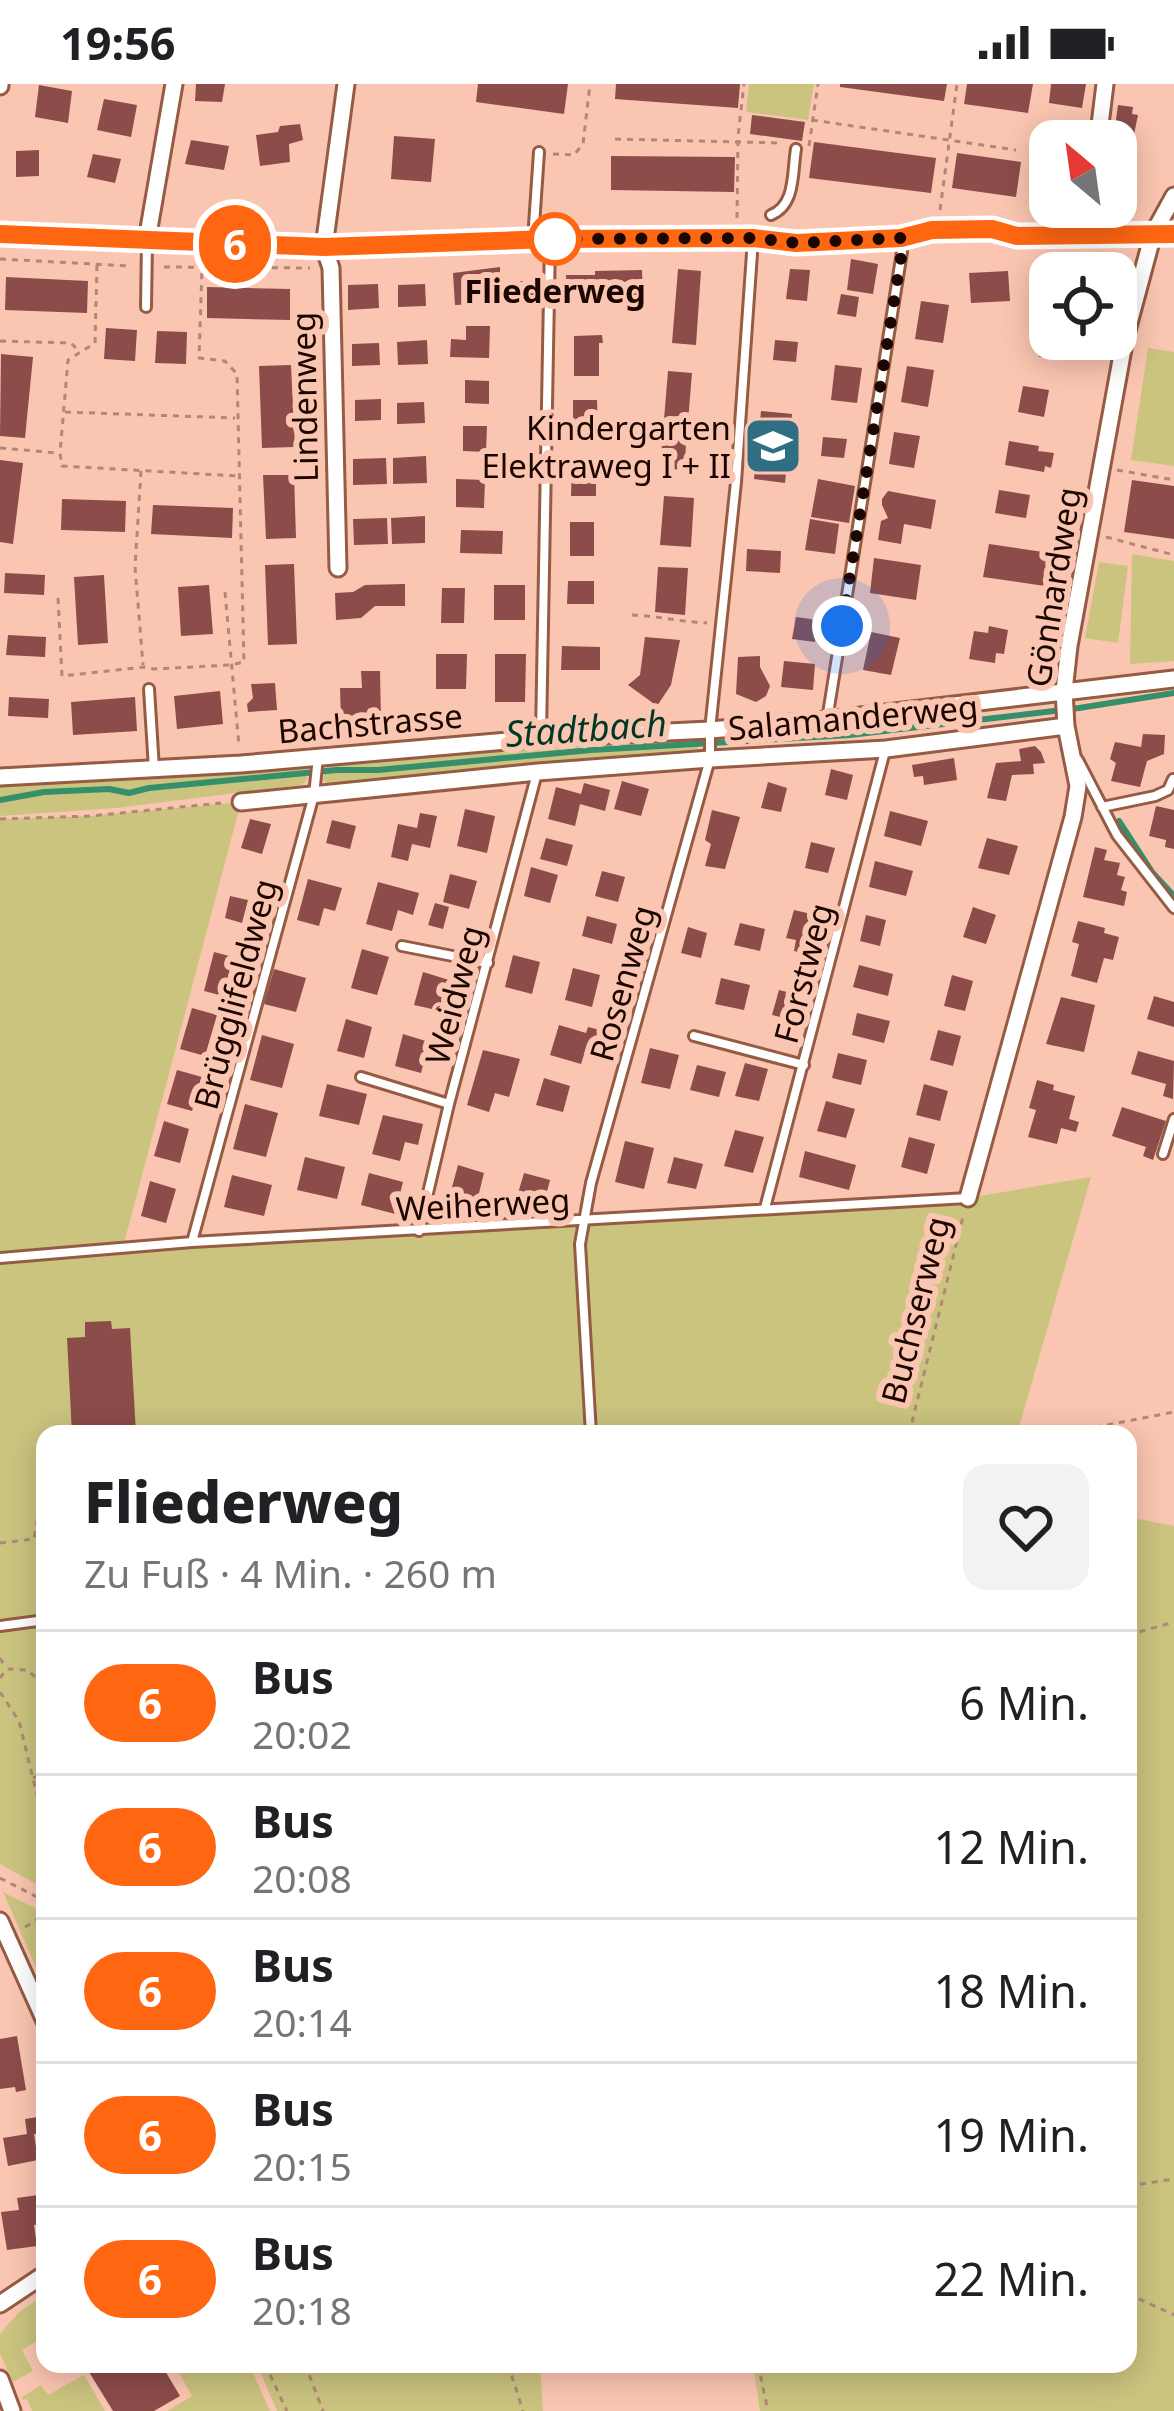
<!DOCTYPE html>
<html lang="de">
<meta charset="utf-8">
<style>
body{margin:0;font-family:"Noto Sans",sans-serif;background:#f2f2f2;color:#202124;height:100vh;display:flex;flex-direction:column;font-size:45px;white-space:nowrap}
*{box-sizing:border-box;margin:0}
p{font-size:39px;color:#757577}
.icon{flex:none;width:66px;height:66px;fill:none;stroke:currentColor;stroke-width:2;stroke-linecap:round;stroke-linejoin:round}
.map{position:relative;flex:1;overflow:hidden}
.drawer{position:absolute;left:36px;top:1341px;width:1101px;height:948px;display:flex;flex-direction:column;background:#fff;border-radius:24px;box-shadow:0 6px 30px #0003}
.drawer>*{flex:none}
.badge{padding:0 24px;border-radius:39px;font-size:42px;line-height:78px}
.needle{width:78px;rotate:331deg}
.fabs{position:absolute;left:1029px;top:36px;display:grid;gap:24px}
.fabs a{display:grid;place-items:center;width:108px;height:108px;border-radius:24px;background:#fff;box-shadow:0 6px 30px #0003;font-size:60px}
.you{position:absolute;width:60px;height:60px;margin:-30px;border:9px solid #fff;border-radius:50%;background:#1a73e8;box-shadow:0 0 0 18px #1a73e833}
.map>.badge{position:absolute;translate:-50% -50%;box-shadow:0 0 0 6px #fff}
.round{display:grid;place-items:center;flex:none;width:126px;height:126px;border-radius:24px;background:#f2f2f2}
.overview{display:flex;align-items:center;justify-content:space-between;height:204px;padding:0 48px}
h1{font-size:57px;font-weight:800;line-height:90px}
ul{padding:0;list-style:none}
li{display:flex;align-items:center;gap:36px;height:144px;padding:0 48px;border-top:3px solid #e0e0e0}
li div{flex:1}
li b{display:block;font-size:45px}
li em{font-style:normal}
li .badge{min-width:132px;font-weight:700;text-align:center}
.status{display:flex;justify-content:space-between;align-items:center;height:84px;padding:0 60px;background:#fff;direction:ltr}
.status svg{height:33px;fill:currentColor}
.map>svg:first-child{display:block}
.green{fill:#cbc47f}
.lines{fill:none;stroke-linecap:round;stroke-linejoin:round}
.stream{stroke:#348f6a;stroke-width:6}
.building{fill:#8b4c4a}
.lane-casing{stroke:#955b43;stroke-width:14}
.street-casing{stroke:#955b43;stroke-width:21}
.path{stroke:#b28777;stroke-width:3;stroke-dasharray:6 6;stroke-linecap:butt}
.lane{stroke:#fff;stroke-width:8}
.street{stroke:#fff;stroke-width:15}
.line-casing{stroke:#fff;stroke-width:27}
.line{stroke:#ff6612;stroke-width:18}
.walk{stroke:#1c0601;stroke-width:12;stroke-dasharray:0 21.6}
.stop-dot{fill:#fff;stroke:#ff6612;stroke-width:6}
.labels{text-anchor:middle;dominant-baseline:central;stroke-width:12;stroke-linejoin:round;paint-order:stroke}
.stop-label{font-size:33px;font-weight:bold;fill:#1c0601;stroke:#fbc6b1}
.street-label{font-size:33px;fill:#1c0601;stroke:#fbc6b1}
.poi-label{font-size:33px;fill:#1c0601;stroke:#fbc6b1;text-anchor:end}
.water-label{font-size:36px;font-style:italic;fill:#013824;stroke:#fbc6b1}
</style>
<div class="status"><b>19:56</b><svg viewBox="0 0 49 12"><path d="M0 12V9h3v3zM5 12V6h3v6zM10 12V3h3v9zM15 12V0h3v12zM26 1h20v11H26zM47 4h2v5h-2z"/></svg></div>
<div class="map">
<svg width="1174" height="2327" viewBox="0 0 1174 2327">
<rect width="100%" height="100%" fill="#fbc6b1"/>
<path class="green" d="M749 0H814L808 36 746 28Z
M1148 264 1174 268V382L1131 376Z
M1132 470 1174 477V577L1130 580Z
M1099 478 1128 482 1118 559 1085 554Z
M696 652 698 668 329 701 323 695 329 678Z
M303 680 309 686 306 697 301 701 116 724 0 732V702Z
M241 718 123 1163 968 1114 1091 1093 1017 1350H45V1805L0 1780V735L90 732Z
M1128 1433 1174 1442V2327H760L753 2280H1128Z
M3 1808 45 1829V1903L39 1890Z
M45 2211V2252L22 2266 33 2287 13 2298 0 2270V2250L19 2228Z
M174 2280H249L270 2327H167L192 2312Z
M257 2280H540L543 2327H277Z
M84 2291 105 2327H32L27 2315 23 2316 22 2313 41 2301 48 2311Z"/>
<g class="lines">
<path class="stream" d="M0 716 44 708 109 705 129 709 149 704 337 686H378L591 666 850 651 1079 624 1174 609
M1119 737 1152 788 1174 812"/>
</g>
<path class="building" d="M196 0H225L222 18 195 17Z
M478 0H568L564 30 476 18Z
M616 0H740L738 24 615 15Z
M840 0H947L944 17 840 3Z
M967 0H1033L1028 29 964 20Z
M1051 0H1086L1082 24 1049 19Z
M39 1 72 7 68 39 35 33Z
M104 15 137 21 131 53 97 46Z
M1118 21 1133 23 1132 30 1138 31 1125 94 1116 93V57H1105L1108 42 1115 43Z
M752 31 805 38 802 57 750 50Z
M300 40 303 56 289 60 290 78 260 82 256 51 278 48 280 42Z
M394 52 435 55 431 98 391 95Z
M191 56 229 62 224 86 185 80Z
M814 58 936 74 931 109 809 94Z
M1036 63H1050V121H1036V103L1032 102V76H1036Z
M39 66V92L16 93V67Z
M957 69 1021 78 1016 113 952 104Z
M93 70 121 75 115 99 87 93Z
M611 72 735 73 734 108 611 106Z
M851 175 878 180 873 210 847 206Z
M500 183V196L473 197 474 220 455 221 453 189Z
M678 185 701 187 696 261 672 259Z
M790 185 810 186 807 217 786 215Z
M642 186 643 220H631V210L596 211V215L567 216 566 191H595V187Z
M1008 187 1010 217 971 219 969 189Z
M6 193 88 197 87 229 5 226Z
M512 197H536V215H513Z
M378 200 379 224 348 226V201Z
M425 200 426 222 398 223V201Z
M207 203 290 205V236L207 234Z
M841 210 859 213 856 233 837 230Z
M921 217 949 221 943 259 915 255Z
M1050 236V255H1090V276L1039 273V237Z
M466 242H490L489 274 450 273 451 255 466 256Z
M106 244 137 246 135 277 104 275Z
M157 247 187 248 186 280 155 279Z
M602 251 603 259H599V292H574V252Z
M427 256 428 280 398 281 397 258Z
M775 256 798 258 796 278 773 276Z
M379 259 380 281 352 282V260Z
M1 270 33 273 25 354 0 352Z
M291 281 295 363 262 364 259 282Z
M835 281 862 284 857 319 831 316Z
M907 282 934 286 928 323 901 318Z
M668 287 692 289 684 386 660 384Z
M465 296 489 297V320L465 319Z
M1023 302 1049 306 1044 333 1018 328Z
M381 315V336L355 337V316Z
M573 316H597L598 354H573Z
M424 318 425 339 397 340V319Z
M761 327 792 330 785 399 754 395Z
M463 342H487L486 368 463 367Z
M894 348 920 352 914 384 889 380Z
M823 353 847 355 844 374 821 372Z
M1009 357 1039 362 1038 367 1054 369 1051 384 1045 382 1044 388 1005 381Z
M426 372 427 399 393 400V374Z
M386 374 387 400 353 401V375Z
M0 376 23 379 13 460 0 458Z
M572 377H596V412H571Z
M263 391H294L296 454 266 455Z
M456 395 485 396 484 424 456 423Z
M818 395 855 402 849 439 811 433Z
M1132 396 1174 402V455L1124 448Z
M999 406 1030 411 1026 434 995 429Z
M888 407 936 416 931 445 904 440 901 460 878 456 881 437 888 434 882 421V415Z
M664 412 694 414 691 463 660 461Z
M62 415 126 417 125 448 61 446Z
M153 421 233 424 232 454 151 450Z
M425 432V459L392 460 391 434Z
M387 434 388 460 354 461 353 435Z
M810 435 839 440 835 470 805 466Z
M570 438H594V472H570Z
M461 446 503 447 502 470 460 469Z
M989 460 1050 469 1045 502 983 493Z
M747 465 781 467 780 489 746 487Z
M874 474 921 481 916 516 870 509Z
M294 480 297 560 268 561 265 481Z
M658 483 688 484 685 531 655 528Z
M5 489 45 491 44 511 4 509Z
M104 491 108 559 78 561 74 493Z
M568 497H594V520H567Z
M405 500V522H375L361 534 336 536 335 509 353 508 365 501Z
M209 501 213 550 181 552 178 503Z
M494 501H525V536H494Z
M442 504H465L464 539H441Z
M796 533 818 536 815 558 792 555Z
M989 542 1008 546 1004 570 996 569 995 579 969 575 974 547 988 549Z
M871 548 900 554 891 591 863 586Z
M8 551 46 553 45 573 6 571Z
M645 553 680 556 671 601 657 622 628 601 640 591Z
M562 562 600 563V586H561Z
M436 570H467L466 605H436Z
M495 570H526L525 618H495Z
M760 572V583L770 602 766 612 756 618 736 610 738 573Z
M784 577 815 580 813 606 781 603Z
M361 587H380L381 637 341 638 340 604H362Z
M275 599 277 626 248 628 247 620 253 614 251 600Z
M220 607 223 640 177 645 174 612Z
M9 613 49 615 48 634 8 632Z
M135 613 137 647 73 651 71 618Z
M1143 650 1165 651 1164 670 1147 677 1140 703 1111 697 1116 679 1110 675 1115 658 1141 663Z
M1035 662 1041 668 1045 679 1033 680 1034 690 1012 691 1006 717 987 714 996 679 1021 677 1019 665Z
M954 674 957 696 924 701 923 692 914 693 912 681Z
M831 685 853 691 847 716 825 711Z
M622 697 649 705 641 732 614 725Z
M768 698 787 704 781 728 761 724Z
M584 699 610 706 605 727 580 720 575 742 548 735 556 703 581 710Z
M1156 722 1174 726V765L1165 763 1166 756 1149 752Z
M465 725 495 732 487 769 457 762Z
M712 726 740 733 725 785 705 782 711 760 705 756Z
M890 727 928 737 921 762 884 752Z
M420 729 437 732 430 764 412 760 408 777 391 773 398 740 417 744Z
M250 735 271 740 262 770 241 764Z
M332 736 356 742 350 765 326 759Z
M546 754 573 761 567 782 540 775Z
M987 754 1018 762 1009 791 978 784Z
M811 758 835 764 828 789 805 784Z
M1095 763 1107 766 1104 776 1120 779 1117 791 1125 793 1121 806 1127 808 1124 822 1083 813Z
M875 777 913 787 906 812 869 803Z
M531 783 558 791 550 819 524 812Z
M602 787 625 793 618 818 595 812Z
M450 790 477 797 469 825 443 818Z
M308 795 342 804 335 827 324 824 319 842 297 836Z
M378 798 419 809 413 831 398 826 392 847 366 840Z
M230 812 248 816 242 839 225 834Z
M435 819 449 823 443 845 428 841Z
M973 823 996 831 986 860 963 853Z
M794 826 824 833 813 872 794 867 796 856 786 854Z
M866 831 886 836 880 862 860 857Z
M587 832 617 840 612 860 582 852Z
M1078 837 1105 844 1104 849 1119 853 1113 876 1104 874 1097 899 1071 892 1079 860 1072 858Z
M740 839 765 845 760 867 734 861Z
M688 843 707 849 701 874 681 869Z
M362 865 389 873 377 911 351 904Z
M214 868 233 873 223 912 204 907Z
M513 871 540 878 532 910 505 903Z
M859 881 893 890 888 912 853 903Z
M573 884 600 891 592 923 565 916Z
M274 885 306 894 296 928 264 920Z
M423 888 449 896 441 927 414 921Z
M952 891 973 897 965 927 944 922Z
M721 894 750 901 744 926 715 920Z
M779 906 808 913 801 938 772 931Z
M1154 912 1174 918V943L1147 935Z
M1061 913 1095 921 1084 968 1046 960Z
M192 924 217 931 205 972 180 965Z
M857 929 890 937 884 959 852 951Z
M346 935 372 943 364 974 337 967Z
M559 941 586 949 588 943 608 948 603 965 587 961 581 980 550 971Z
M938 946 961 952 953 982 930 976Z
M403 950 429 958 421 989 395 982Z
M262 951 294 960 282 1004 250 996Z
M650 964 679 971 670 1005 641 999Z
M483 966 520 975 509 1013 495 1009 489 1028 467 1021Z
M1138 967 1174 977 1173 1015 1163 1012 1166 1000 1131 990Z
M838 969 867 976 861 1001 832 994Z
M745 979 768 985 759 1017 735 1012Z
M697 981 726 988 719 1013 690 1006Z
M177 986 202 993 192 1027 167 1020Z
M544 994 570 1002 563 1028 536 1021Z
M1037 996 1054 1001 1053 1006 1075 1012 1069 1035 1079 1038 1076 1048 1061 1044 1057 1060 1028 1053 1036 1026 1029 1024Z
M327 1000 367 1010 359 1041 319 1032Z
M924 1000 948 1007 940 1037 916 1031Z
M826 1017 855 1025 846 1054 817 1047Z
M245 1020 278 1029 266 1073 233 1065Z
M1122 1023 1166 1037 1153 1076 1143 1072 1146 1063 1112 1052Z
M383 1031 423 1040 418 1061 405 1058 400 1077 372 1070Z
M164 1037 189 1045 180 1079 154 1072Z
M735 1046 764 1053 753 1089 724 1082Z
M909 1053 935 1060 927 1090 901 1083Z
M625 1057 654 1064 644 1105 615 1098Z
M805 1067 856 1081 849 1106 799 1093Z
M305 1073 345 1083 337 1115 297 1106Z
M674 1073 703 1080 696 1105 667 1099Z
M458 1081 484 1089 476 1121 449 1114Z
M369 1089 403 1098 395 1130 361 1121Z
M524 1089 550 1096 543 1123 516 1116Z
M232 1091 272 1101 264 1132 224 1123Z
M150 1097 176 1105 166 1139 141 1132Z
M111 1237 112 1245 130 1244 136 1350H72L67 1254 85 1253V1238Z
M17 1952 26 2006 16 2008 15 2003 0 2005V1955Z
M38 2033 41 2049 34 2050 38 2076 8 2082 3 2054 27 2050 25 2035Z
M45 2110V2139L34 2141 37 2162 7 2166 1 2128 19 2126 17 2114Z
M102 2280H161L180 2312 154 2327H113L89 2288Z"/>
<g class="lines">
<g class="lane-casing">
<path id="lane" d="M771 131C796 121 792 89 796 65
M533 156 539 68
M146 223 147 158
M149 605 154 685
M827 636 902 168 901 155
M541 651 550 156
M1078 676 1117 751 1174 824
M1102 723 1155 712 1168 706 1173 695
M402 862 488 879
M694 952 804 981
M361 993 449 1020
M1163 1070 1174 1035
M765 1124 885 667
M419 1147 449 1020 537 689
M192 1158 314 711 318 673
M0 1174 192 1158 968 1114
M591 1350 580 1160 591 1099 710 675V646L736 398 753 155
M0 1542 45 1536"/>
</g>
<g class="street-casing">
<path id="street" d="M0 2V0
M1098 57 1105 0
M0 150 324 163 555 155 753 154 797 159 901 154 932 146 992 145 1017 152 1174 150
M1085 152 1089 123
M147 156 174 0
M338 484 331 184 324 163 346 0
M0 693 241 680 541 654 710 646 827 636 1174 595
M241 718 538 688 710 675 886 665 1066 642
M968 1114 1073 733 1078 702 1066 642 1064 607 1069 562 1125 254 1153 150 1174 112
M0 1837 45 1937
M0 2220 45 2190
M0 2295 12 2327"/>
</g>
<path class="path" d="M812 36 1016 66
M615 55 781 59
M809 62 818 0
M553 70 574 71 583 60 590 0
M940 126 957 0
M737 134 738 52 744 0
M0 175 130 182
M97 181 95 259 68 276 60 369 62 382 238 392
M164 183 310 184
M0 257 71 259 79 267
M65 328 235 334
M0 364 58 369
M1117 386 1174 396
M141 387 135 483 143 581
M1106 453 1174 471
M225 508 239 662
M58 514 62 592 144 583 154 585 230 581 244 578 237 290 225 277 199 274 202 185
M632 531C658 532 682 538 707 539
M0 735 90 732 221 719
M909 1350 963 1133
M1060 1350 1174 1328
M0 1459 34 1455 45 1390
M1128 1551 1174 1538
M0 1574 6 1584
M0 1594 7 1585 27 1586 45 1601
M0 1608 19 1637 45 1744
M33 1694 45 1689
M0 1794 45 1817
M25 1843 45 1831
M1128 2102 1174 2095
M1128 2210 1174 2231
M265 2280 287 2327
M305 2280 323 2327
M508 2280 523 2327
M758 2280 768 2327"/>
<use href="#lane" class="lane"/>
<use href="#street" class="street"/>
</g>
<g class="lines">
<g class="line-casing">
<path id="line" d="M0 150 324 163 550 155 753 154 796 159 901 154 932 146 992 145 1017 152 1174 150"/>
</g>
<use href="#line" class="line"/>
<path class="walk" d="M555 155 753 154 796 159 901 154 902 167 842 542"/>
</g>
<defs>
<g id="school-square" transform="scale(3)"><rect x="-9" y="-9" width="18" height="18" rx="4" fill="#306e84" stroke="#fbc6b1"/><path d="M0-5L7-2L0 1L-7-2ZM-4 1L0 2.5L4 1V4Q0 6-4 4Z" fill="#fff"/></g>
</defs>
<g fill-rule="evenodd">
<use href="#school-square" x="773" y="362"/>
</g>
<circle class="stop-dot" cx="555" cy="155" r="24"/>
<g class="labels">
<g class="stop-label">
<text x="555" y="206">Fliederweg</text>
</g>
<g class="street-label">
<text transform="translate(304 313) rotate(-91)">Lindenweg</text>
<text transform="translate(1053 503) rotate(-81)">Gönhardweg</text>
<text transform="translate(853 633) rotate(-5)">Salamanderweg</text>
<text transform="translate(370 639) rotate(-5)">Bachstrasse</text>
<text transform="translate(803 889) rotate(-75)">Forstweg</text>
<text transform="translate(622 899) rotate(-74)">Rosenweg</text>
<text transform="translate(235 910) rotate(-75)">Brügglifeldweg</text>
<text transform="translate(454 911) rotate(-75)">Weidweg</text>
<text transform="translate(483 1120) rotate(-3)">Weiherweg</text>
<text transform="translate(915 1226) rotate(-76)">Buchserweg</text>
</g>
<g class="poi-label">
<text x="731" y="343">Kindergarten<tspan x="731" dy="38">Elektraweg I + II</tspan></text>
</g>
<g class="water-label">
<text transform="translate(586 644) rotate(-4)">Stadtbach</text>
</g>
</g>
</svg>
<div class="fabs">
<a><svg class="needle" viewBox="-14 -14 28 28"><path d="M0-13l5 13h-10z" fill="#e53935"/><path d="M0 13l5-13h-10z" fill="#757577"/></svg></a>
<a><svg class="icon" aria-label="locate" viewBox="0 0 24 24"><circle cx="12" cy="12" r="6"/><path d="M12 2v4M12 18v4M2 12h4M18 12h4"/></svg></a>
</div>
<div class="you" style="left:842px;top:542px"></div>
<b class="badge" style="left:235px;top:160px;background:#ff6612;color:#fff">6</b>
<section class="drawer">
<div class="overview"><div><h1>Fliederweg</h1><p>Zu Fuß · 4 Min. · 260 m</p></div><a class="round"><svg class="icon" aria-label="heart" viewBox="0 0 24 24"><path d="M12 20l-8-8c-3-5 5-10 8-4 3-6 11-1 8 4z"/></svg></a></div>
<ul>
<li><span class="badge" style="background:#ff6612;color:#fff">6</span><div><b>Bus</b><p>20:02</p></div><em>6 Min.</em></li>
<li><span class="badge" style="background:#ff6612;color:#fff">6</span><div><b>Bus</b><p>20:08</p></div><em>12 Min.</em></li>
<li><span class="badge" style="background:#ff6612;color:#fff">6</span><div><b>Bus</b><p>20:14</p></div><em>18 Min.</em></li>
<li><span class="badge" style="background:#ff6612;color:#fff">6</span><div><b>Bus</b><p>20:15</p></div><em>19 Min.</em></li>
<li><span class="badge" style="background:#ff6612;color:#fff">6</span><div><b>Bus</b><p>20:18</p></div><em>22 Min.</em></li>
</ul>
</section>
</div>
